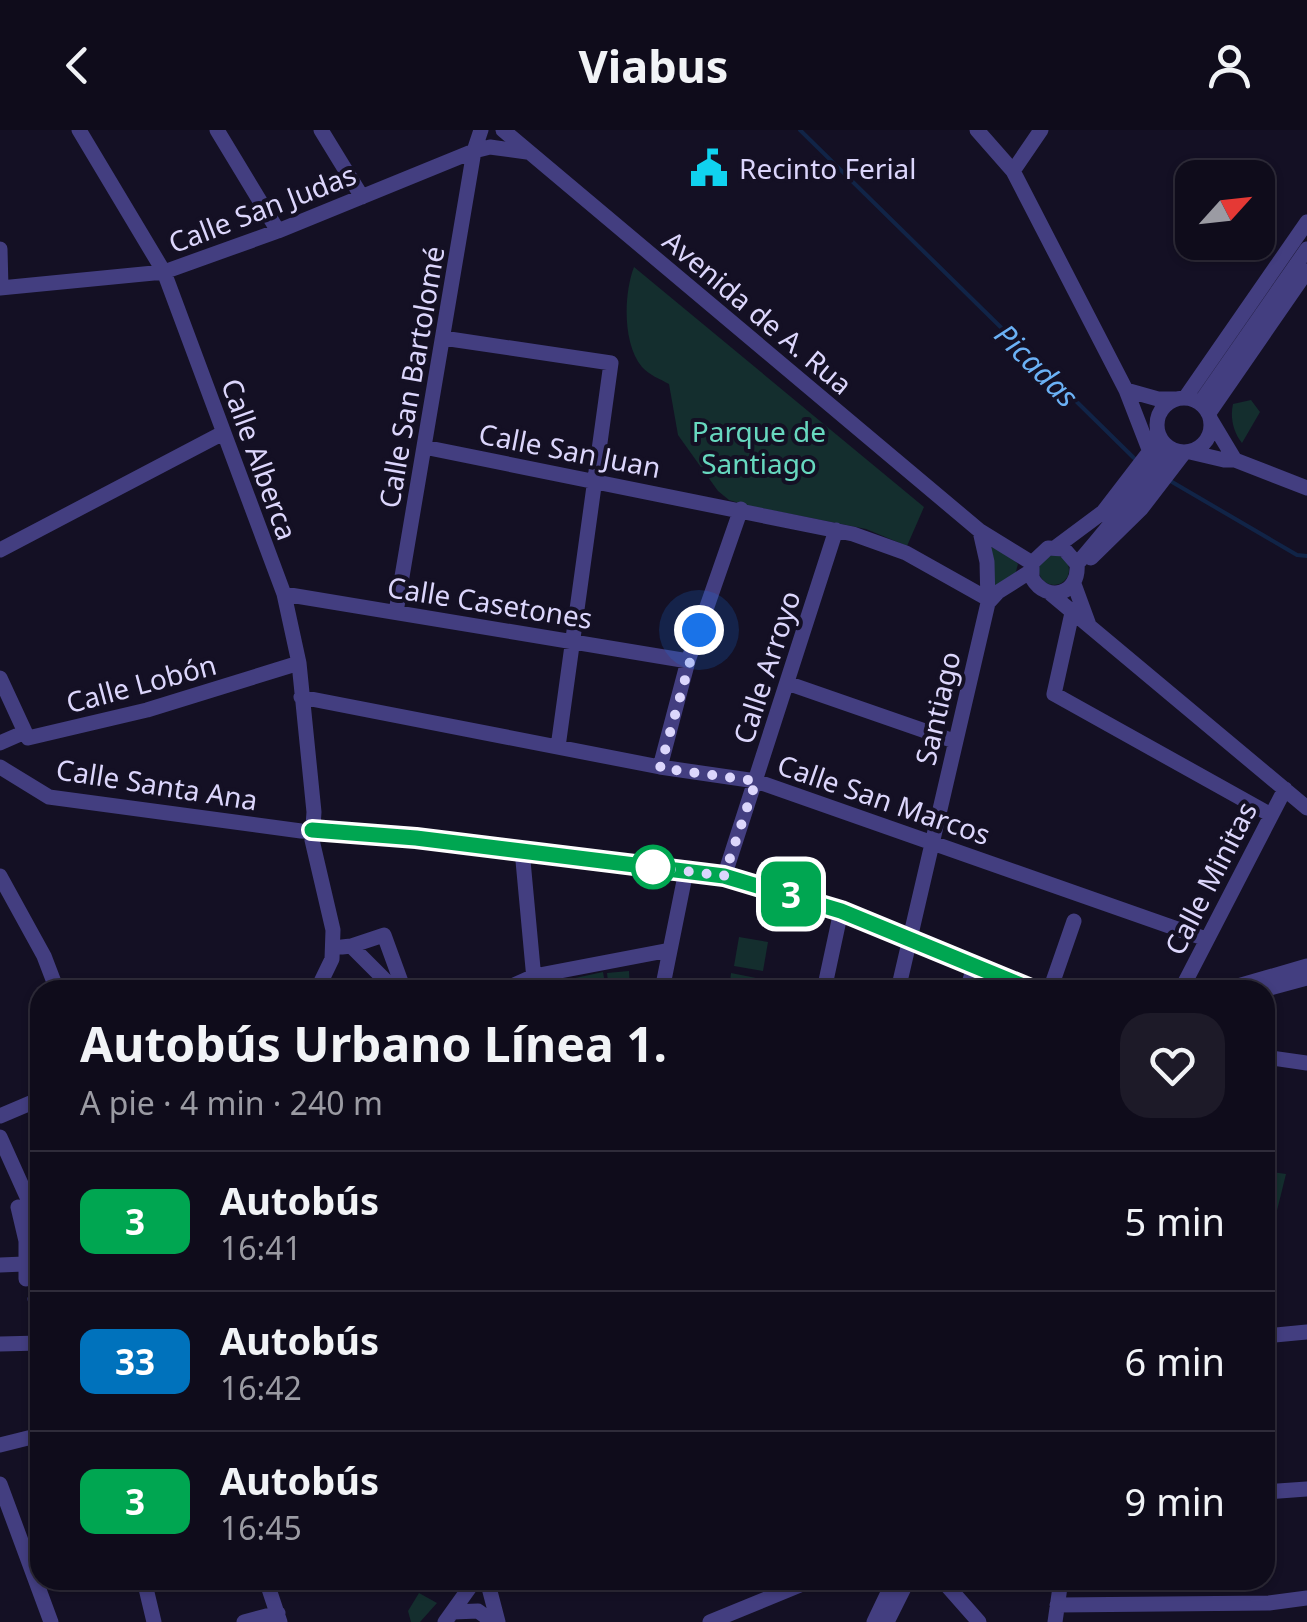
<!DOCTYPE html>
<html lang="es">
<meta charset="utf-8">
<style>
body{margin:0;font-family:"Noto Sans",sans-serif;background:#1d1a28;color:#f1f3f6;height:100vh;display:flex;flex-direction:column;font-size:38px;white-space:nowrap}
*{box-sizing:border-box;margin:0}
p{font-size:32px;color:#9b9ba3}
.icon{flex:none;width:55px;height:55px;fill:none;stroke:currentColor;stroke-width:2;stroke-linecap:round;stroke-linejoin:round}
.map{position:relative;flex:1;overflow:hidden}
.sheet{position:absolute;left:30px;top:850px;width:1245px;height:610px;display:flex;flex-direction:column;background:#0f0c1b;border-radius:30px;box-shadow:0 2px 8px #0004,0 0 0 2px #2f2c3a}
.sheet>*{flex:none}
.badge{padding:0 20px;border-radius:15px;font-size:35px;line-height:65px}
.needle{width:65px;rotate:63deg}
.buttons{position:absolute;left:1175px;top:30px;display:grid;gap:20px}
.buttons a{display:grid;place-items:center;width:100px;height:100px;border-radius:20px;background:#0f0c1b;box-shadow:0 2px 8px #0004,0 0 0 2px #2f2c3a;font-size:50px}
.you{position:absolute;width:50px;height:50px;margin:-25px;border:8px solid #fff;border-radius:50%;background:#1a73e8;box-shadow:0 0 0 15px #1a73e833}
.map>.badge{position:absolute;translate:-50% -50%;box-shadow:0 0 0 5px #fff}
.round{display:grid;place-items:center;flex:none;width:105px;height:105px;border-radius:30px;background:#1d1a28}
.overview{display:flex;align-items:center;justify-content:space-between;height:170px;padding:0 50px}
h1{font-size:48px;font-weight:700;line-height:75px}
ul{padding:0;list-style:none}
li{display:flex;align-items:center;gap:30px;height:140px;padding:0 50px;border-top:2px solid #2f2c3a}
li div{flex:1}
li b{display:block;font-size:38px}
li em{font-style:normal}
li .badge{min-width:110px;font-weight:700;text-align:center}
header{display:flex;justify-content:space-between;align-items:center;height:130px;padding:0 50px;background:#0f0c1b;font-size:45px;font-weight:700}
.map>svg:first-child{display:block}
.green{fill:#142e2e}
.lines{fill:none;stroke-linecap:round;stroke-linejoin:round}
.stream{stroke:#112447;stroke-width:4}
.minor{stroke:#433e80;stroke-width:15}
.line-casing{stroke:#fff;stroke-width:22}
.line{stroke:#00a651;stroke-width:15}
.walk{stroke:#dcd6fc;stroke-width:10;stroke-dasharray:0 18}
.stop-dot{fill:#fff;stroke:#00a651;stroke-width:5}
.labels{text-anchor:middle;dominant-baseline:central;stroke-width:8;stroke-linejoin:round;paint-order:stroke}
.poi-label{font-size:28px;fill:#dcd6fc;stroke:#141024;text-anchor:start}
.street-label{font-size:28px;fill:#dcd6fc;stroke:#141024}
.park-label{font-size:28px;fill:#67d8bf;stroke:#141024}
.water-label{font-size:30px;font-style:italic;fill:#6bb1f5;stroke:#141024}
</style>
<header><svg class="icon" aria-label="back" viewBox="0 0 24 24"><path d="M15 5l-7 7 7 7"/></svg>Viabus<svg class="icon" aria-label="person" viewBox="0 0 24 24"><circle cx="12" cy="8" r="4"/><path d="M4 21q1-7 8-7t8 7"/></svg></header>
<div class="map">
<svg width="1307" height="1492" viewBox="0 0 1307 1492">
<rect width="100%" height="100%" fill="#141024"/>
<path class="green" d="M634 137 924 377 907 416 866 399 745 375 729 370 718 361 678 305 669 254C660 249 649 245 642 237 622 213 624 163 634 137Z
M1251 270 1260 282 1242 313C1233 302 1230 287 1233 274Z
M989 416 1009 425 1018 434 1015 445 995 457Z
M1039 440a15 15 0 1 1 30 0a15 15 0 1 1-30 0Z
M739 807 768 812 763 841 734 836Z
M629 841 630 860H609L607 843Z
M603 842 606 860H543V855Z
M731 843 761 849 759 860H729Z
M1265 1041 1286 1044 1265 1129Z
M419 1463 437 1473 420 1492H411L408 1481Z"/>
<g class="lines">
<path class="stream" d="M800 0 1138 332
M1167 349 1297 425 1307 426"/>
<path class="minor" d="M79 0 164 142 284 464 299 533 314 682 312 710 333 800 332 829 317 860
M217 0 278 101
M321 0 362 67
M503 0 980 401 1032 433
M977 0 1013 41 1126 260 1150 322
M1013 41 1041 0
M0 119 1 158
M0 158 164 142 278 101 474 21 490 17 527 22
M443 208 611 233 558 617
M1126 260 1158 269H1175
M1157 295a27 27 0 1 1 54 0a27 27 0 1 1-54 0Z
M1185 268 1307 92
M1200 273 1307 119
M1209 283 1307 141
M1211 290 1235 330
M424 317 853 404 906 423 988 469
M1190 322 1224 330H1235L1307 358
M980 401 987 432 988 473
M1056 417 1103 382 1156 313
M0 420 223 303
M1091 428 1141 379 1184 323
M1077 434 1064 419 1048 418 1032 433V448C1047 474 1080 464 1077 434 1109 397 1139 359 1170 319
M1074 454 1089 495
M284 464 688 531
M1051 464 1307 678
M396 482 474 21 481 0
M1072 483 1054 564 1271 685
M0 548 25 602
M787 553 954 611
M301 567 660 637 756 651 1206 809
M0 613 25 602 28 608 147 580 299 533
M0 637 49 667 301 701 415 708 724 747 783 761 841 781 1033 860
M660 637 688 531 741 379
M522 720 535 860
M0 746 44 826 57 860
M724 747 836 400
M351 816 384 805 404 860
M342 817 351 816 395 860
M503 860 534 846 670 820
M662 860 686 741
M824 860 841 781
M898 860 988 473 998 462 1031 441
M967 860 974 837
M1050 860 1074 791
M1181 860 1285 659
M1224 860 1307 836
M1263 860 1307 848
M1265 927 1307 933
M0 986 40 969
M0 1007 40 1096
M18 1077 26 1111V1149
M0 1135 24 1134
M35 1169 40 1176
M1265 1206 1307 1202
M0 1214 40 1213
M0 1315 40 1305
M0 1354 51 1492
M1265 1362 1307 1359
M144 1450 154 1492
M266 1450 280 1492
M487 1450 498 1492
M942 1450 979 1492
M1057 1475 1269 1473 1307 1468
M453 1482 478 1481 493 1492
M244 1492 278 1483
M445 1492 475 1450
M710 1492 812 1450
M874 1492 894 1450
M887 1492 908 1450
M1055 1492 1061 1450"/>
</g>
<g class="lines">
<g class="line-casing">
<path id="line" d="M312 700 416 708 724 746 841 781 1033 860"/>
</g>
<use href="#line" class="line"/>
<path class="walk" d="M653 737 724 746 756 651 660 638 699 500"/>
</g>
<defs>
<g id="civic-bare" transform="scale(3)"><path d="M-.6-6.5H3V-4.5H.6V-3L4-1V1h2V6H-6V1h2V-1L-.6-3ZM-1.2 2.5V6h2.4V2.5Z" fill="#10d2ef" stroke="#141024" stroke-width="2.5" paint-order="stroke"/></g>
</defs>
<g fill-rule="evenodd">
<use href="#civic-bare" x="709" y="38"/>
</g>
<circle class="stop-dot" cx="653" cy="737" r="20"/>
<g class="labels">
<g class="poi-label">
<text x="739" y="38">Recinto Ferial</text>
</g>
<g class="street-label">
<text transform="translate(262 78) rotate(-21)">Calle San Judas</text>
<text transform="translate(758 182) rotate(40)">Avenida de A. Rua</text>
<text transform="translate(411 247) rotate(-80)">Calle San Bartolomé</text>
<text transform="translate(570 320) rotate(11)">Calle San Juan</text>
<text transform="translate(260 329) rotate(70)">Calle Alberca</text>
<text transform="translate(490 472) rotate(9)">Calle Casetones</text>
<text transform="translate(766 537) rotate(-72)">Calle Arroyo</text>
<text transform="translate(141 553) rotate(-15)">Calle Lobón</text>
<text transform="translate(937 578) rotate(-77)">Santiago</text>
<text transform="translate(157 654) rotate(9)">Calle Santa Ana</text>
<text transform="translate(884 669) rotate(19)">Calle San Marcos</text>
<text transform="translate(1210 748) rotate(-63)">Calle Minitas</text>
</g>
<g class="park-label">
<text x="759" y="301">Parque de<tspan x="759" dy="32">Santiago</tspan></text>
</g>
<g class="water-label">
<text transform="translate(1037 235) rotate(45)">Picadas</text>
</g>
</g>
</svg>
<div class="buttons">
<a><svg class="needle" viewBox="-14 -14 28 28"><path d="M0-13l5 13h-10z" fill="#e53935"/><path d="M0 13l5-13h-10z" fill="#9b9ba3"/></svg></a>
</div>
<div class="you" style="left:699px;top:500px"></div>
<b class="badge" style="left:791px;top:764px;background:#00a651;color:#fff">3</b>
<section class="sheet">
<div class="overview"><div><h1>Autobús Urbano Línea 1.</h1><p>A pie · 4 min · 240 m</p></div><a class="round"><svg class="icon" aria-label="heart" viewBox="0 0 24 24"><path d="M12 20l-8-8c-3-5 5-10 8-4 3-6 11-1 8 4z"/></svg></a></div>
<ul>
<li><span class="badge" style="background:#00a651;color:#fff">3</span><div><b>Autobús</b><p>16:41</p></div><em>5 min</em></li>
<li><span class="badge" style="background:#0072bc;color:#fff">33</span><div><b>Autobús</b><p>16:42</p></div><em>6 min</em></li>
<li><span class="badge" style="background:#00a651;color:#fff">3</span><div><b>Autobús</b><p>16:45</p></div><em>9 min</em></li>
</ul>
</section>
</div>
